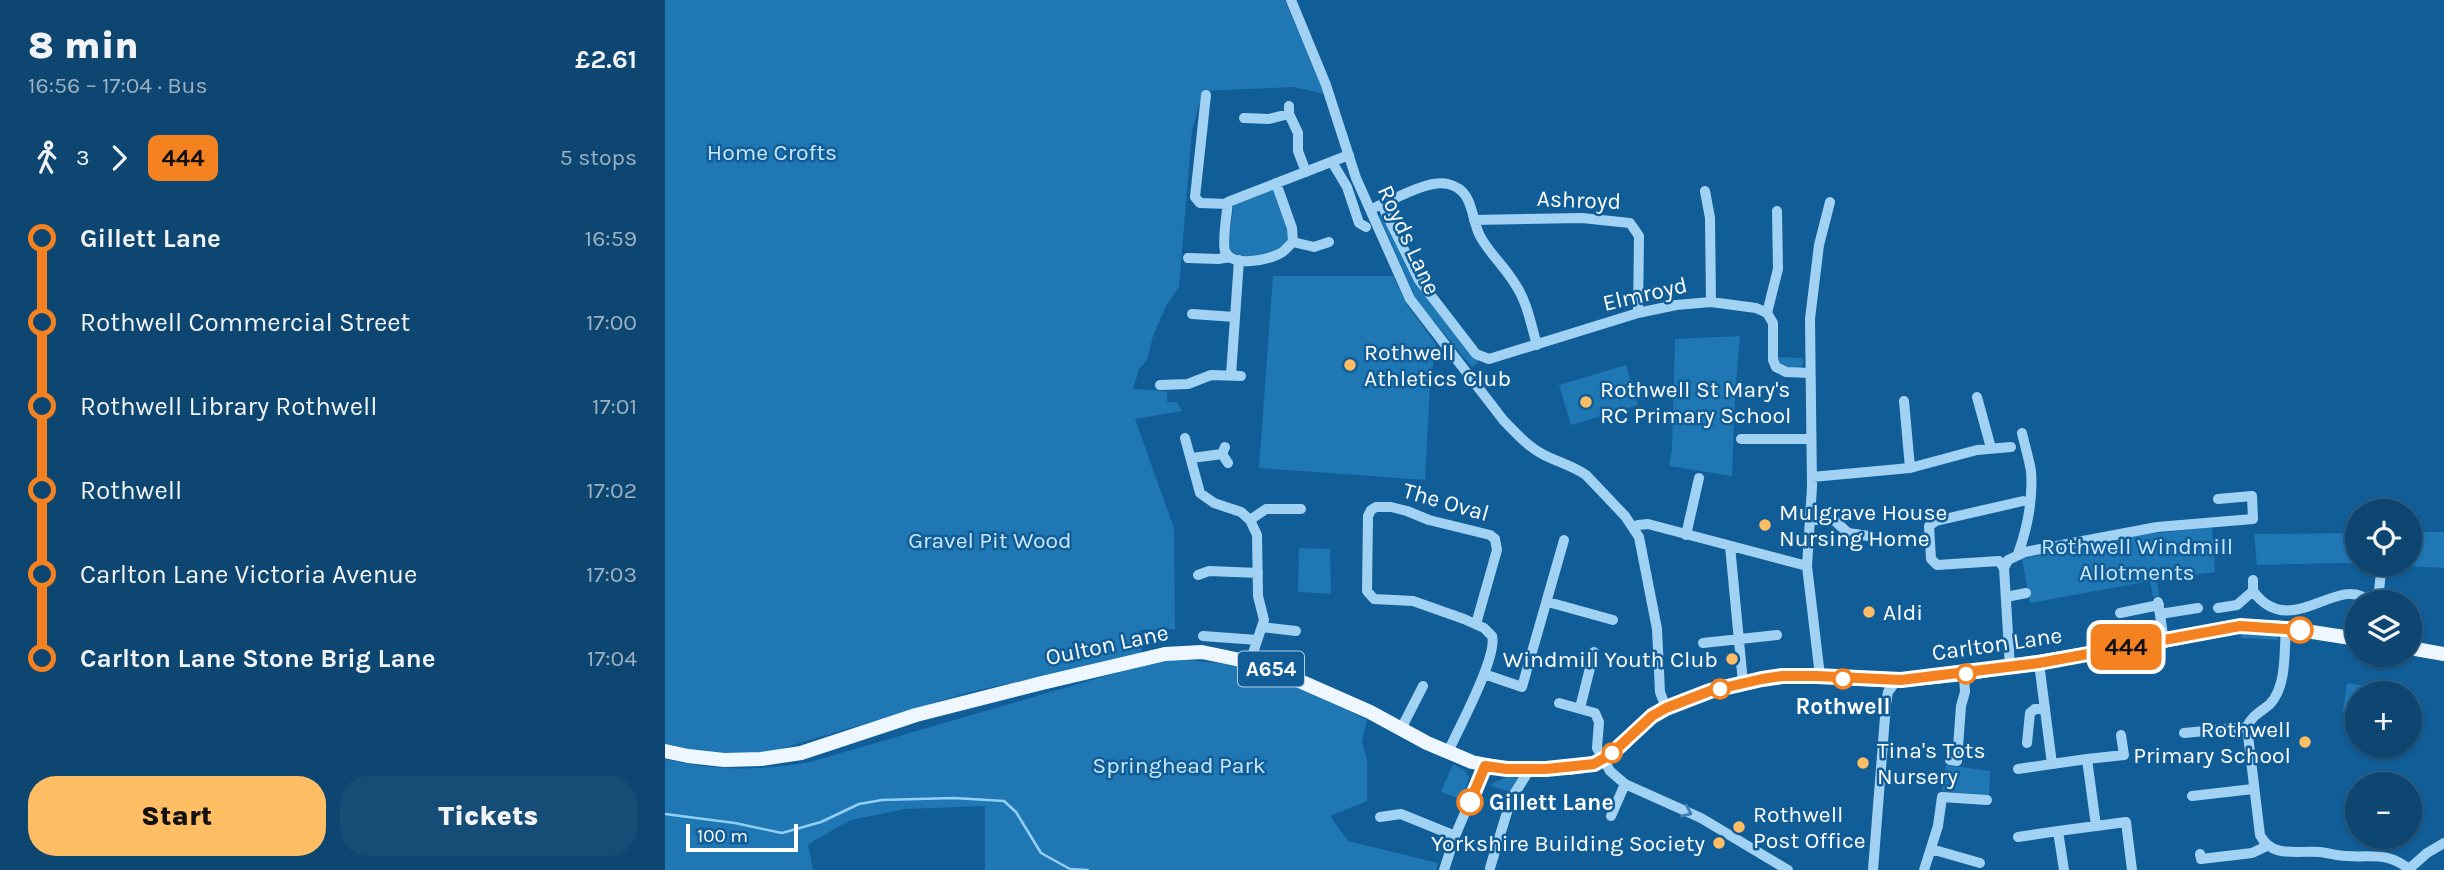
<!DOCTYPE html>
<meta charset="utf-8">
<style>
body{margin:0;font-family:Karla,sans-serif;background:#164d76;color:#f1f3f6;height:100vh;display:flex;flex-direction:column;font-size:26px;white-space:nowrap}
*{box-sizing:border-box;margin:0}
p{font-size:23px;color:#9ab1c3}
.icon{flex:none;width:38px;height:38px;fill:none;stroke:currentColor;stroke-width:2;stroke-linecap:round;stroke-linejoin:round}
.map{position:relative;flex:1;overflow:hidden}
.panel{display:flex;flex-direction:column;background:#0d4671;width:665px}
.panel>*{flex:none}
.badge{padding:0 14px;border-radius:10px;font-size:24px;line-height:46px}
.fabs{position:absolute;left:1680px;top:499px;display:grid;gap:14px}
.fabs a{display:grid;place-items:center;width:77px;height:77px;border-radius:50%;background:#0d4671;box-shadow:0 2px 5px #0004,0 0 0 2px #2d5e84;font-size:35px}
.scale{position:absolute;left:21px;bottom:18px;width:112px;box-sizing:border-box;padding-left:7px;border:4px solid #fff;border-top:0;font-size:19px;line-height:24px;white-space:nowrap;color:#fff;-webkit-text-stroke:5px #115d97;paint-order:stroke}
.map>.badge{position:absolute;translate:-50% -50%;box-shadow:0 0 0 4px #fff}
.legs{display:flex;align-items:center;gap:10px;height:77px;padding:0 28px;font-size:23px}
.legs p{margin-inline-start:auto}
.headline{display:flex;align-items:center;justify-content:space-between;height:119px;padding:0 28px}
h1{font-size:38px;font-weight:800;line-height:52px}
.cta{display:flex;gap:14px;margin-top:auto;padding:14px 28px}
.cta a{flex:1;height:80px;border-radius:28px;background:#ffbd64;color:#111;font-size:28px;font-weight:800;line-height:80px;text-align:center}
.cta a+a{background:#164d76;color:#f1f3f6}
ul{padding:0 28px;list-style:none}
li{display:flex;align-items:center;gap:24px;height:84px;font-size:26px}
li i{display:grid;place-items:center;width:10px;height:100%;margin:0 9px;background:currentColor}
li i::after{content:'';width:18px;height:18px;margin:-9px;border:5px solid;border-radius:50%;background:#0d4671}
li p{margin-inline-start:auto}
li:first-child i{background:linear-gradient(#0000 50%,currentColor 0)}
li:last-child i{background:linear-gradient(currentColor 50%,#0000 0)}
main{display:flex;flex:1;min-height:0}
.map>svg:first-child{display:block}
.green{fill:#1f77b4}
.lines{fill:none;stroke-linecap:round;stroke-linejoin:round}
.stream{stroke:#92cff7;stroke-width:2.5}
.minor{stroke:#a1d2f4;stroke-width:10}
.major{stroke:#eef7ff;stroke-width:14}
.oneway{stroke:#3c80b3}
.line-1-casing{stroke:#fff;stroke-width:16}
.line-1{stroke:#f58220;stroke-width:10}
.poi-dot{fill:#ffbd64;stroke:#115d97;stroke-width:2.5}
.stop-1-dot{fill:#fff;stroke:#f58220;stroke-width:3.5}
.labels{text-anchor:middle;dominant-baseline:central;stroke-width:5;stroke-linejoin:round;paint-order:stroke}
.shield{fill:#115d97;stroke:#b8cee0;stroke-width:2}
.shield-label{font-size:21px;font-weight:bold;fill:#fff}
.park-label{font-size:23px;fill:#c9e8fe;stroke:#115d97}
.street-label{font-size:23px;fill:#fff;stroke:#115d97}
.poi-label{font-size:23px;fill:#fff;stroke:#115d97;text-anchor:start}
.stop-label{font-size:23px;font-weight:bold;fill:#fff;stroke:#115d97}
</style>
<main>
<section class="panel">
<div class="headline"><div><h1>8 min</h1><p>16:56 – 17:04 · Bus</p></div><b>£2.61</b></div>
<div class="legs"><svg class="icon" aria-label="walk" viewBox="0 0 24 24"><circle cx="13" cy="4" r="2"/><path d="M13 8l-2 6 4 7M11 14l-3 7M7 12l3-4h3l4 4"/></svg>3<svg class="icon" aria-label="forward" viewBox="0 0 24 24"><path d="M9 5l7 7-7 7"/></svg><b class="badge" style="background:#f58220;color:#111">444</b><p>5 stops</p></div>
<ul>
<li><i style="color:#f58220"></i><b>Gillett Lane</b><p>16:59</p></li>
<li><i style="color:#f58220"></i><span>Rothwell Commercial Street</span><p>17:00</p></li>
<li><i style="color:#f58220"></i><span>Rothwell Library Rothwell</span><p>17:01</p></li>
<li><i style="color:#f58220"></i><span>Rothwell</span><p>17:02</p></li>
<li><i style="color:#f58220"></i><span>Carlton Lane Victoria Avenue</span><p>17:03</p></li>
<li><i style="color:#f58220"></i><b>Carlton Lane Stone Brig Lane</b><p>17:04</p></li>
</ul>
<div class="cta"><a>Start</a><a>Tickets</a></div>
</section>
<div class="map">
<svg width="1779" height="870" viewBox="0 0 1779 870">
<rect width="100%" height="100%" fill="#115d97"/>
<path class="green" d="M0 0H620L659 94 629 87 538 91 527 130 514 287 501 306 488 336 482 360 474 369 468 389 499 391 502 392V402H512L517 411 470 419 509 528 510 629 474 630 477 655 305 692 105 752 71 755 42 753 0 744Z
M607 190 610 191C614 203 624 220 624 233 623 256 574 266 563 246L569 204Z
M716 214 743 270 753 286 813 360 814 362 807 367 752 301 714 216Z
M608 276H728L742 305 771 344 765 386 760 480 594 468Z
M1075 336 1070 395 1067 476 1004 466 1007 449 1010 339Z
M1111 357 1138 358V365L1133 370 1116 366Z
M961 365 973 405 906 425 894 385Z
M1547 527 1550 572 1492 580 1494 596 1488 597 1485 581 1365 603 1357 559 1466 536Z
M1745 532H1779V568L1676 563 1592 565 1589 534 1692 533V564H1745Z
M634 548 665 549 666 594 633 592Z
M1577 631 1611 634 1614 640 1576 638Z
M512 659C530 661 549 662 566 665 614 674 659 699 702 720L697 742 702 759V801L665 816 683 841 773 863 771 870H320V806L240 809 186 820 143 844 148 870H0V759C48 771 96 771 145 762L475 666Z
M1682 683 1724 689V693H1692V714L1678 712Z
M788 764 799 770 804 777 797 800 776 792Z
M1281 765 1325 771 1324 796 1277 791Z
M844 776 855 777 845 792 824 785Z"/>
<g class="lines">
<path class="stream" d="M0 814 70 823 117 833 156 822 194 804 217 800 289 798 339 801 351 812 376 853 405 869 423 870"/>
<path class="minor" d="M626 0 661 85 691 178 745 299 839 421C852 434 863 447 879 455 893 462 908 466 921 475L960 516 974 537 992 629 995 692 1001 708
M541 95 530 197 535 203 563 204
M624 106V114L633 133V151L641 172
M579 118 604 119 624 114
M667 162 682 187 694 223 701 227
M611 183 627 228 628 242C624 245 621 250 616 253 604 260 567 268 560 251 557 241 562 213 563 202L684 155
M1040 191 1045 218 1046 302
M717 205 754 280 811 354 824 359 973 313 1011 305 1046 302 1091 308 1102 313 1108 323V360L1111 367 1121 372 1145 373
M711 207C730 199 764 179 783 184 809 190 805 216 815 236 824 253 840 267 850 284 862 301 866 325 872 345
M809 220 917 218 965 223 974 236 973 313
M628 242 649 247 664 242
M523 258 553 259 565 257
M1102 313 1113 269 1112 211
M527 314 570 317
M566 375 574 260
M495 385 523 384 546 375 576 376
M1312 397 1326 448
M1239 401 1245 468
M520 438 535 493 549 503 576 512 585 520 592 535 593 596 599 620 585 662
M1076 439H1146
M560 447 557 454 563 463
M527 458 557 454
M1147 477 1245 468 1312 450 1346 447
M585 520 601 509H636
M1144 520H1169L1183 533 1204 536
M969 527 973 525 983 524 1142 566
M1021 535 1034 478
M1065 546 1078 683
M1353 554C1362 529 1368 498 1366 471 1364 459 1360 446 1357 433
M1339 568 1334 561 1272 565 1266 559 1264 526 1271 521 1358 501
M533 575 544 571 593 573
M1588 580V591C1626 643 1674 571 1705 602
M1341 597 1361 593
M1705 601 1714 591 1716 572
M883 602 948 620
M1493 602 1499 641
M1553 608 1572 605 1588 591
M1455 613 1494 605
M1495 614 1533 608
M597 627 631 631
M1621 628C1619 652 1622 686 1605 704 1596 712 1587 715 1582 727L1595 835C1607 859 1633 850 1655 852 1664 853 1673 856 1682 856 1707 858 1723 851 1745 870
M538 636 592 640
M1038 643 1112 635
M1374 663 1387 764 1422 759 1431 826 1393 831 1399 870
M1345 667 1339 568 1343 560 1360 552 1492 527 1588 519 1587 496 1553 499
M819 674 857 687 899 540
M1155 676 1142 566 1147 487 1145 319 1154 245 1165 202
M894 703 930 713 934 722 932 748 945 771 960 784 1036 818 1123 870
M915 708 929 652
M736 729 758 686
M1519 733 1582 727
M1362 743 1365 713 1370 709 1380 708
M783 752C793 730 833 656 827 636L819 628 799 619 748 601 709 599 702 591 703 516 706 510 711 507H726L742 511 764 520 825 535 830 539 832 550 811 624
M1422 759 1459 755 1456 735
M1285 760 1292 761 1296 706 1300 692 1299 674
M1353 769 1387 764
M1527 796 1588 789
M946 816 960 784
M715 817 736 814 790 836
M1431 826 1461 822 1467 870
M1353 837 1393 831
M1266 849 1315 863
M1535 854 1536 859 1587 853 1602 846
M825 868 846 799 865 769
M1744 869 1762 853 1779 843
M779 870 790 836 820 766
M1208 870 1221 704 1223 692 1231 681
M1259 870 1273 826 1277 797 1322 800"/>
<path class="major" d="M1745 648 1779 654
M0 751 23 756 59 760 96 759 136 753 251 715 377 683 500 654 537 652 585 662 612 671 705 712 762 743 807 762 842 769 903 768 918 766 938 760 956 746 987 716 1001 708 1045 691 1097 679 1117 676H1151L1231 681 1299 674 1499 641 1575 626 1621 628 1692 639"/>
</g>
<defs><path id="oneway-chevron" d="M-2-3.5L2.5 0L-2 3.5" fill="none" stroke-width="1.6" stroke-linecap="round" stroke-linejoin="round" transform="scale(1.75)"/></defs>
<use class="oneway" href="#oneway-chevron" transform="translate(1022 812) rotate(24)"/>
<g class="lines">
<g class="line-1-casing">
<path id="line-1" d="M805 802 820 766 842 769H881L929 764 945 755 987 716 1001 708 1045 691 1097 679 1117 676H1151L1236 680 1374 663 1575 626 1635 630"/>
</g>
<use href="#line-1" class="line-1"/>
</g>
<g class="poi-dot">
<circle cx="685" cy="365" r="7"/>
<circle cx="921" cy="402" r="7"/>
<circle cx="1100" cy="525" r="7"/>
<circle cx="1204" cy="612" r="7"/>
<circle cx="1067" cy="659" r="7"/>
<circle cx="1640" cy="742" r="7"/>
<circle cx="1198" cy="763" r="7"/>
<circle cx="1074" cy="827" r="7"/>
<circle cx="1054" cy="843" r="7"/>
</g>
<g class="stop-1-dot">
<circle cx="1635" cy="630" r="12"/>
<circle cx="1301" cy="674" r="9"/>
<circle cx="1178" cy="679" r="9"/>
<circle cx="1055" cy="689" r="9"/>
<circle cx="947" cy="753" r="9"/>
<circle cx="805" cy="802" r="12"/>
</g>
<g class="labels">
<rect class="shield" x="573" y="651.5" width="66" height="35" rx="5"/>
<g class="shield-label">
<text x="606" y="669">A654</text>
</g>
<g class="park-label">
<text x="107" y="152">Home Crofts</text>
<text x="325" y="540">Gravel Pit Wood</text>
<text x="1472" y="546">Rothwell Windmill<tspan x="1472" dy="26">Allotments</tspan></text>
<text x="514" y="765">Springhead Park</text>
</g>
<g class="street-label">
<text transform="translate(914 200) rotate(2)">Ashroyd</text>
<text transform="translate(744 240) rotate(65)">Royds Lane</text>
<text transform="translate(980 294) rotate(-13)">Elmroyd</text>
<text transform="translate(781 502) rotate(16)">The Oval</text>
<text transform="translate(1332 644) rotate(-8)">Carlton Lane</text>
<text transform="translate(442 645) rotate(-12)">Oulton Lane</text>
</g>
<g class="poi-label">
<text x="699" y="352">Rothwell<tspan x="699" dy="26">Athletics Club</tspan></text>
<text x="935" y="389">Rothwell St Mary's<tspan x="935" dy="26">RC Primary School</tspan></text>
<text x="1114" y="512">Mulgrave House<tspan x="1114" dy="26">Nursing Home</tspan></text>
<text x="1218" y="612">Aldi</text>
<text x="1053" y="659" text-anchor="end">Windmill Youth Club</text>
<text x="1626" y="729" text-anchor="end">Rothwell<tspan x="1626" dy="26">Primary School</tspan></text>
<text x="1212" y="750">Tina's Tots<tspan x="1212" dy="26">Nursery</tspan></text>
<text x="1088" y="814">Rothwell<tspan x="1088" dy="26">Post Office</tspan></text>
<text x="1040" y="843" text-anchor="end">Yorkshire Building Society</text>
</g>
<g class="stop-label">
<text x="1178" y="706">Rothwell</text>
<text x="824" y="802" text-anchor="start">Gillett Lane</text>
</g>
</g>
</svg>
<div class="fabs">
<a><svg class="icon" aria-label="locate" viewBox="0 0 24 24"><circle cx="12" cy="12" r="6"/><path d="M12 2v4M12 18v4M2 12h4M18 12h4"/></svg></a>
<a><svg class="icon" aria-label="layers" viewBox="0 0 24 24"><path d="M12 4l9 5-9 5-9-5zM3 14l9 5 9-5"/></svg></a>
<a>+</a>
<a>−</a>
</div>
<div class="scale">100 m</div>
<b class="badge" style="left:1461px;top:647px;background:#f58220;color:#111">444</b>
</div>
</main>
